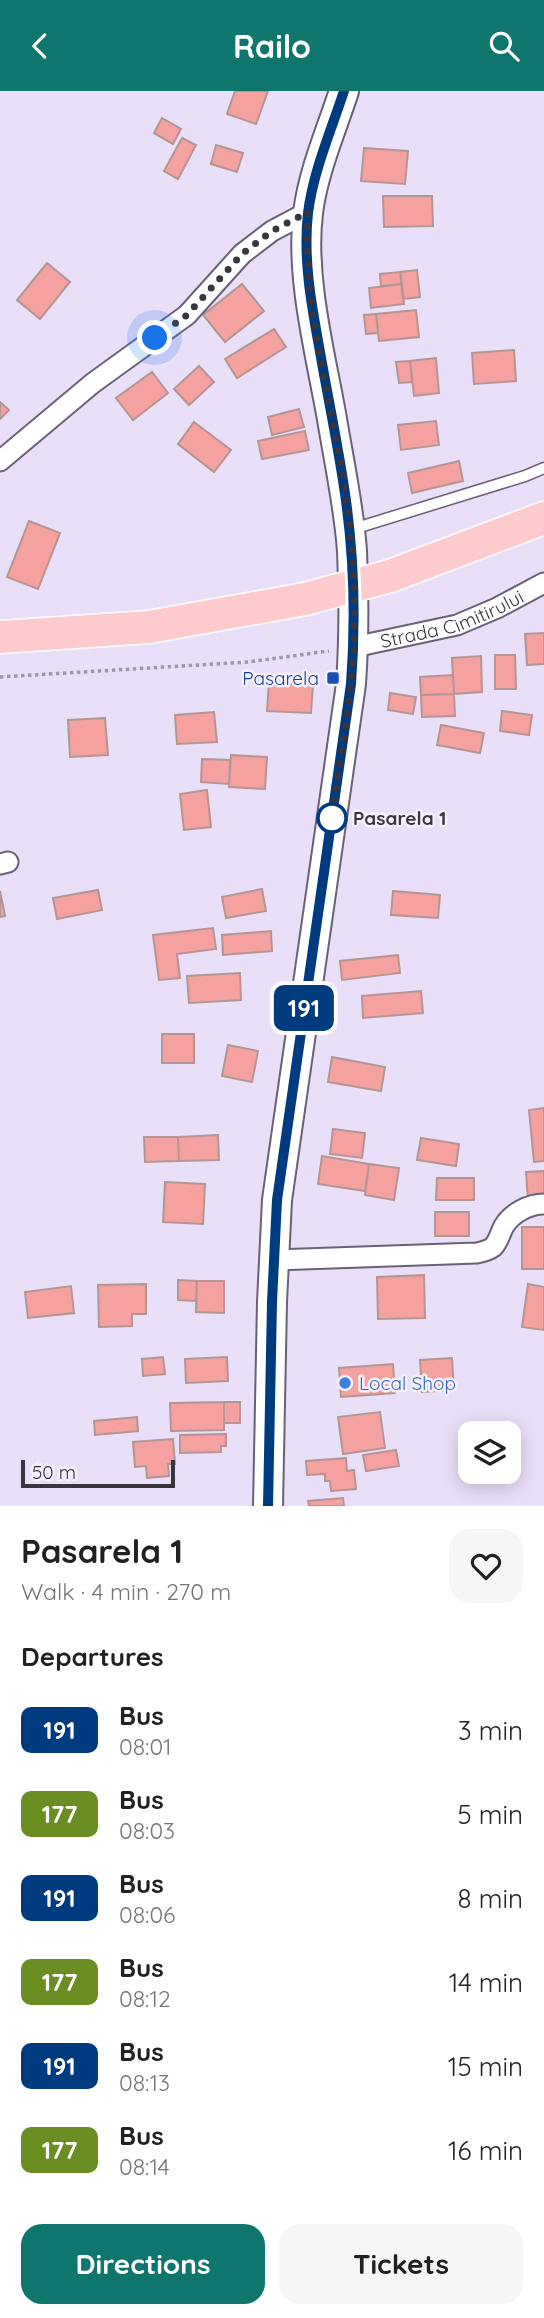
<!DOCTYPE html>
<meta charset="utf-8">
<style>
body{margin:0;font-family:Quicksand,sans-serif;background:#f6f6f6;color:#202124;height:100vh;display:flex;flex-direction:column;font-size:26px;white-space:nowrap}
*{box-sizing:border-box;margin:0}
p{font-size:23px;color:#757577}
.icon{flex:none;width:38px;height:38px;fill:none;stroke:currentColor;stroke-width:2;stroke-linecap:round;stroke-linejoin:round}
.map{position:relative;height:1415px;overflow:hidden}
.panel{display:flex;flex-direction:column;background:#fff;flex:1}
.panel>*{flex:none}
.badge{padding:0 14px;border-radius:10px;font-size:24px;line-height:46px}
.fabs{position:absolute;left:458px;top:1330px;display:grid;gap:14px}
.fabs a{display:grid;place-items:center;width:63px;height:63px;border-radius:14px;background:#fff;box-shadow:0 4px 18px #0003;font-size:35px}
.scale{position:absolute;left:21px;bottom:18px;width:154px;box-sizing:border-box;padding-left:7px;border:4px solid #39353e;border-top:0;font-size:19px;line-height:24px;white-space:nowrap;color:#39353e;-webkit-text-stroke:5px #f5effe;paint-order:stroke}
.you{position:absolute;width:35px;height:35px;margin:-18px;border:5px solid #fff;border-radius:50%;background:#1a73e8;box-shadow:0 0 0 10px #1a73e833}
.map>.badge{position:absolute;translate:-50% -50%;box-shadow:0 0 0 4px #fff}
h2{padding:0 21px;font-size:26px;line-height:63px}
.round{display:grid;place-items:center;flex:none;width:74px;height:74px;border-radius:21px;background:#f6f6f6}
.headline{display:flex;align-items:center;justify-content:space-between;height:119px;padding:0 21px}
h1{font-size:33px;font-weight:700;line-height:52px}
.primary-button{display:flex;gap:14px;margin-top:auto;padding:14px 21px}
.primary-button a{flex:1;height:80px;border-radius:21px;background:#0f766e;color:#fff;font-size:28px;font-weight:700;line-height:80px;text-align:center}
.primary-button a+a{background:#f6f6f6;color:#202124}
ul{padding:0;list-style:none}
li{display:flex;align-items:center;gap:21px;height:84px;padding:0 21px}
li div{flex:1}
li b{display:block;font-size:26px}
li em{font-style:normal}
li .badge{min-width:77px;font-weight:700;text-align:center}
header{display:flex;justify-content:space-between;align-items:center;height:91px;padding:0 21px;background:#0f766e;color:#fff;font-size:32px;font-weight:700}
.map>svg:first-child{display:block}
.building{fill:#f4a19f;stroke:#b39594;stroke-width:2}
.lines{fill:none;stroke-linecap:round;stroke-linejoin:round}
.lane-casing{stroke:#6b6177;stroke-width:13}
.street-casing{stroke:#6b6177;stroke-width:23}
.secondary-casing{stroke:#6b6177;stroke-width:32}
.primary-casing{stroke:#fff;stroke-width:35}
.path{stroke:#9e96a9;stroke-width:3.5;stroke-dasharray:3.5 3.5;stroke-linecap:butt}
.lane{stroke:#fff;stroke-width:10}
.street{stroke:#fff;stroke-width:19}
.secondary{stroke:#fff;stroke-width:28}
.primary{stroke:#fdcbce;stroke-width:32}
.primary-bridge-casing{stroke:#fff;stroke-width:35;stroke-linecap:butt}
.primary-bridge{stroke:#fdcbce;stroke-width:32}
.line-casing{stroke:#fff;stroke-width:16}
.line{stroke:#003b80;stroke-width:10}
.walk{stroke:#39353e;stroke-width:7;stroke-dasharray:0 12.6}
.transit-dot{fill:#1a4fb4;stroke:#f5effe;stroke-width:2.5}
.stop-dot{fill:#fff;stroke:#003b80;stroke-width:3.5}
.shop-dot{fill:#3f7fe0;stroke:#f5effe;stroke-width:2.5}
.labels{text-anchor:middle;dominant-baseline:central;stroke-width:5;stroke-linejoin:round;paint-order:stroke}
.street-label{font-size:19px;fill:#39353e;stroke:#f5effe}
.transit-label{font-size:19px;fill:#164399;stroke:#f5effe;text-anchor:end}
.stop-label{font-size:19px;font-weight:bold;fill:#39353e;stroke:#f5effe;text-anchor:start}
.shop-label{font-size:19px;fill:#366cbe;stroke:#f5effe;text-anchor:start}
</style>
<header><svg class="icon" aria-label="back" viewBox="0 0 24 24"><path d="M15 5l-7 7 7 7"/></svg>Railo<svg class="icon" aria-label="search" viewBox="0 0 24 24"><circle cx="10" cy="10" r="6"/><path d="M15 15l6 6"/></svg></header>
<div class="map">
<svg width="544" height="1415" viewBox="0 0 544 1415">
<rect width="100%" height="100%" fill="#eadff9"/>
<path class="building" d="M235 0H268L256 33 227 23Z
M162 27 181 38 173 53 154 42Z
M182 47 196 54 178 88 164 80Z
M216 54 243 62 237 81 211 73Z
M364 57 408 60 405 93 361 90Z
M383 105H432L433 135 384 136Z
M47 172 70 191 40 228 17 209Z
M417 179 420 206 403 208 400 181Z
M400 181 402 193 381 195 380 183Z
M242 193 264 220 225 251 203 224Z
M402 193 404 213 371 217 369 197Z
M416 219 419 246 379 250 376 223Z
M376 223 378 242 366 243 364 224Z
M274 238 286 256 237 287 225 268Z
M514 259 516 290 474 293 472 262Z
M436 267 439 302 414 305 410 270Z
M410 270 412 291 399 292 396 271Z
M199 275 214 291 189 314 174 298Z
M152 281 168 302 133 329 116 307Z
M0 311 9 319 0 328Z
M299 318 304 336 272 344 268 326Z
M436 330 439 354 401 359 398 334Z
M194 331 231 359 214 381 178 353Z
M305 340 309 359 262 368 258 350Z
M459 370 463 390 412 402 408 382Z
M29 430 60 442 38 498 7 486Z
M544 542V573L527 574 525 543Z
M495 564H515L516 598H495Z
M481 565 482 601 454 603 452 567Z
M453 584 454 603 421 604 420 586Z
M269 592 313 594 311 622 267 620Z
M390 602 416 606 413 623 388 619Z
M454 603 455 625 422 626 421 604Z
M502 620 532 624 529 644 500 640Z
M214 621 217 651 177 653 175 624Z
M105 627 108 664 70 666 68 629Z
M441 634 484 642 480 662 437 654Z
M231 664 267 666 265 698 229 696Z
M202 668 230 669 229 693 201 691Z
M207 699 211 736 184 739 180 703Z
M262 798 266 820 226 827 222 806Z
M98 799 102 819 57 828 53 807Z
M0 800 5 825 0 826Z
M393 800 440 804 438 827 391 824Z
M213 837 216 858 177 863 180 887 159 889 153 844Z
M271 840 272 860 223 864 222 844Z
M398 864 400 882 342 889 340 870Z
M240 882 241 909 189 912 187 885Z
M421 900 423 922 363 927 362 905Z
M162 943H194V972H162Z
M228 954 258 960 252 991 222 985Z
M332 966 385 976 381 1000 328 991Z
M544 1017V1070L534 1071 529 1019Z
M333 1038 365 1042 362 1067 330 1063Z
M218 1044 219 1069 179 1070 178 1046Z
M144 1046H178L179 1070 145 1071Z
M421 1047 459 1053 456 1075 417 1069Z
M322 1065 369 1073 365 1100 318 1093Z
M369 1073 399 1077 394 1109 365 1104Z
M544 1080V1109L528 1110 526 1081Z
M437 1087H474V1109H436Z
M165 1091 205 1093 203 1133 163 1131Z
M435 1121H469V1145H435Z
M522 1136H544V1178H522Z
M424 1184 425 1227 378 1228 377 1186Z
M178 1189 197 1190 196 1210 178 1209Z
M197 1190H224V1222L196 1221Z
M146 1193V1223H132V1235L99 1236 98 1194Z
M528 1193 544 1196V1239L522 1236Z
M71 1195 74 1222 28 1227 25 1201Z
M163 1266 165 1283 143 1285 142 1268Z
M227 1266 228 1290 186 1292 185 1268Z
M452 1267 454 1299 422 1301 420 1269Z
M393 1273 395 1302 341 1306 339 1277Z
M224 1311H240V1332H224Z
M224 1311V1339L171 1340 170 1312Z
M380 1321 385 1357 343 1363 338 1326Z
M137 1326 138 1340 95 1344 94 1330Z
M226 1343V1355H221V1361L180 1362V1344Z
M173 1348 175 1373H168L169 1385 147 1387 146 1375 135 1376 133 1351Z
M396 1359 399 1375 366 1380 363 1364Z
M346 1367 347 1380 354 1379 356 1398 331 1400 330 1390H325V1383L307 1384 306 1370Z
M343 1407 344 1415H309L308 1410Z"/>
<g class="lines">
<g class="lane-casing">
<path id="lane" d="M353 438 525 385 544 377"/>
</g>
<g class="street-casing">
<g id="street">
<path d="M0 370 93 292 187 224 242 163 272 140 308 121"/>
<path id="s1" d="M354 556 457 534 497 517 544 492"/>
<path d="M0 773 8 771"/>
<path d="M274 1169 477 1162C482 1161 489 1159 493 1156 499 1150 500 1142 504 1135 512 1122 529 1113 544 1113"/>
</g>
</g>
<g class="secondary-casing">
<path id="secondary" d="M268 1415 272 1211 277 1109 351 593C354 549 354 504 352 460 349 416 339 371 332 328 321 265 300 187 308 122 313 81 331 40 344 0"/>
</g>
<g class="primary-casing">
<path id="primary" d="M390 485 544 427
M0 546 149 536 305 508"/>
</g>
<path class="path" d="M0 586 248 571 329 560"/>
<use href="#lane" class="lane"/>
<use href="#street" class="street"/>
<use href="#secondary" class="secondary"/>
<use href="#primary" class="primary"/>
<g class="primary-bridge-casing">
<path id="primary-bridge" d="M305 508 390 485"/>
</g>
<use href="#primary-bridge" class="primary-bridge"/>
</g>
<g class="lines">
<g class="line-casing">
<path id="line" d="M268 1415 272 1211 277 1109 351 593C356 527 354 461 344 396 337 349 327 302 319 255 311 212 303 166 308 122 313 81 331 40 344 0"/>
</g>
<use href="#line" class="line"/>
<path class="walk" d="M155 247 187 224 242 163 272 140 308 121C301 236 345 346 352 459 355 503 356 549 351 592 346 640 337 687 331 735L332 727"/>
</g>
<rect class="transit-dot" x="326" y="580" width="14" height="14" rx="3.5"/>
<circle class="stop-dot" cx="332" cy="727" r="14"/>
<circle class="shop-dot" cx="345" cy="1292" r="7"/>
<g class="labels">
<g class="street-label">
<text stroke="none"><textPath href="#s1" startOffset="102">Strada Cimitirului</textPath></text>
</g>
<g class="transit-label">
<text x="319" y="587">Pasarela</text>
</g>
<g class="stop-label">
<text x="353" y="727">Pasarela 1</text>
</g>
<g class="shop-label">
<text x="359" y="1292">Local Shop</text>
</g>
</g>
</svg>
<div class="fabs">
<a><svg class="icon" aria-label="layers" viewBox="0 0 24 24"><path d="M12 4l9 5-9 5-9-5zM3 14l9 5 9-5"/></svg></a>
</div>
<div class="scale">50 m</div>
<div class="you" style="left:155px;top:247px"></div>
<b class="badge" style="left:304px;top:917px;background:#003b80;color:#fff">191</b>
</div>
<section class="panel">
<div class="headline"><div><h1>Pasarela 1</h1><p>Walk · 4 min · 270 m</p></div><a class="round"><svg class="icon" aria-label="heart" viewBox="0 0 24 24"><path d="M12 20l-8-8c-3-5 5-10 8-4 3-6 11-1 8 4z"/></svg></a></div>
<h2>Departures</h2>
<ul>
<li><span class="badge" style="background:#003b80;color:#fff">191</span><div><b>Bus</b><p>08:01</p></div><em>3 min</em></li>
<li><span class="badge" style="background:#6b8e23;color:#fff">177</span><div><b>Bus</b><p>08:03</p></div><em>5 min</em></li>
<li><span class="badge" style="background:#003b80;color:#fff">191</span><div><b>Bus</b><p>08:06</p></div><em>8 min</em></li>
<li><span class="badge" style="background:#6b8e23;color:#fff">177</span><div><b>Bus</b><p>08:12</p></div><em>14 min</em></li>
<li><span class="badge" style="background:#003b80;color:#fff">191</span><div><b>Bus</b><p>08:13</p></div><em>15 min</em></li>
<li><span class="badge" style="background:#6b8e23;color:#fff">177</span><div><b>Bus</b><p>08:14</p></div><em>16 min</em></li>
</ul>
<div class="primary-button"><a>Directions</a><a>Tickets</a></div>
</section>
